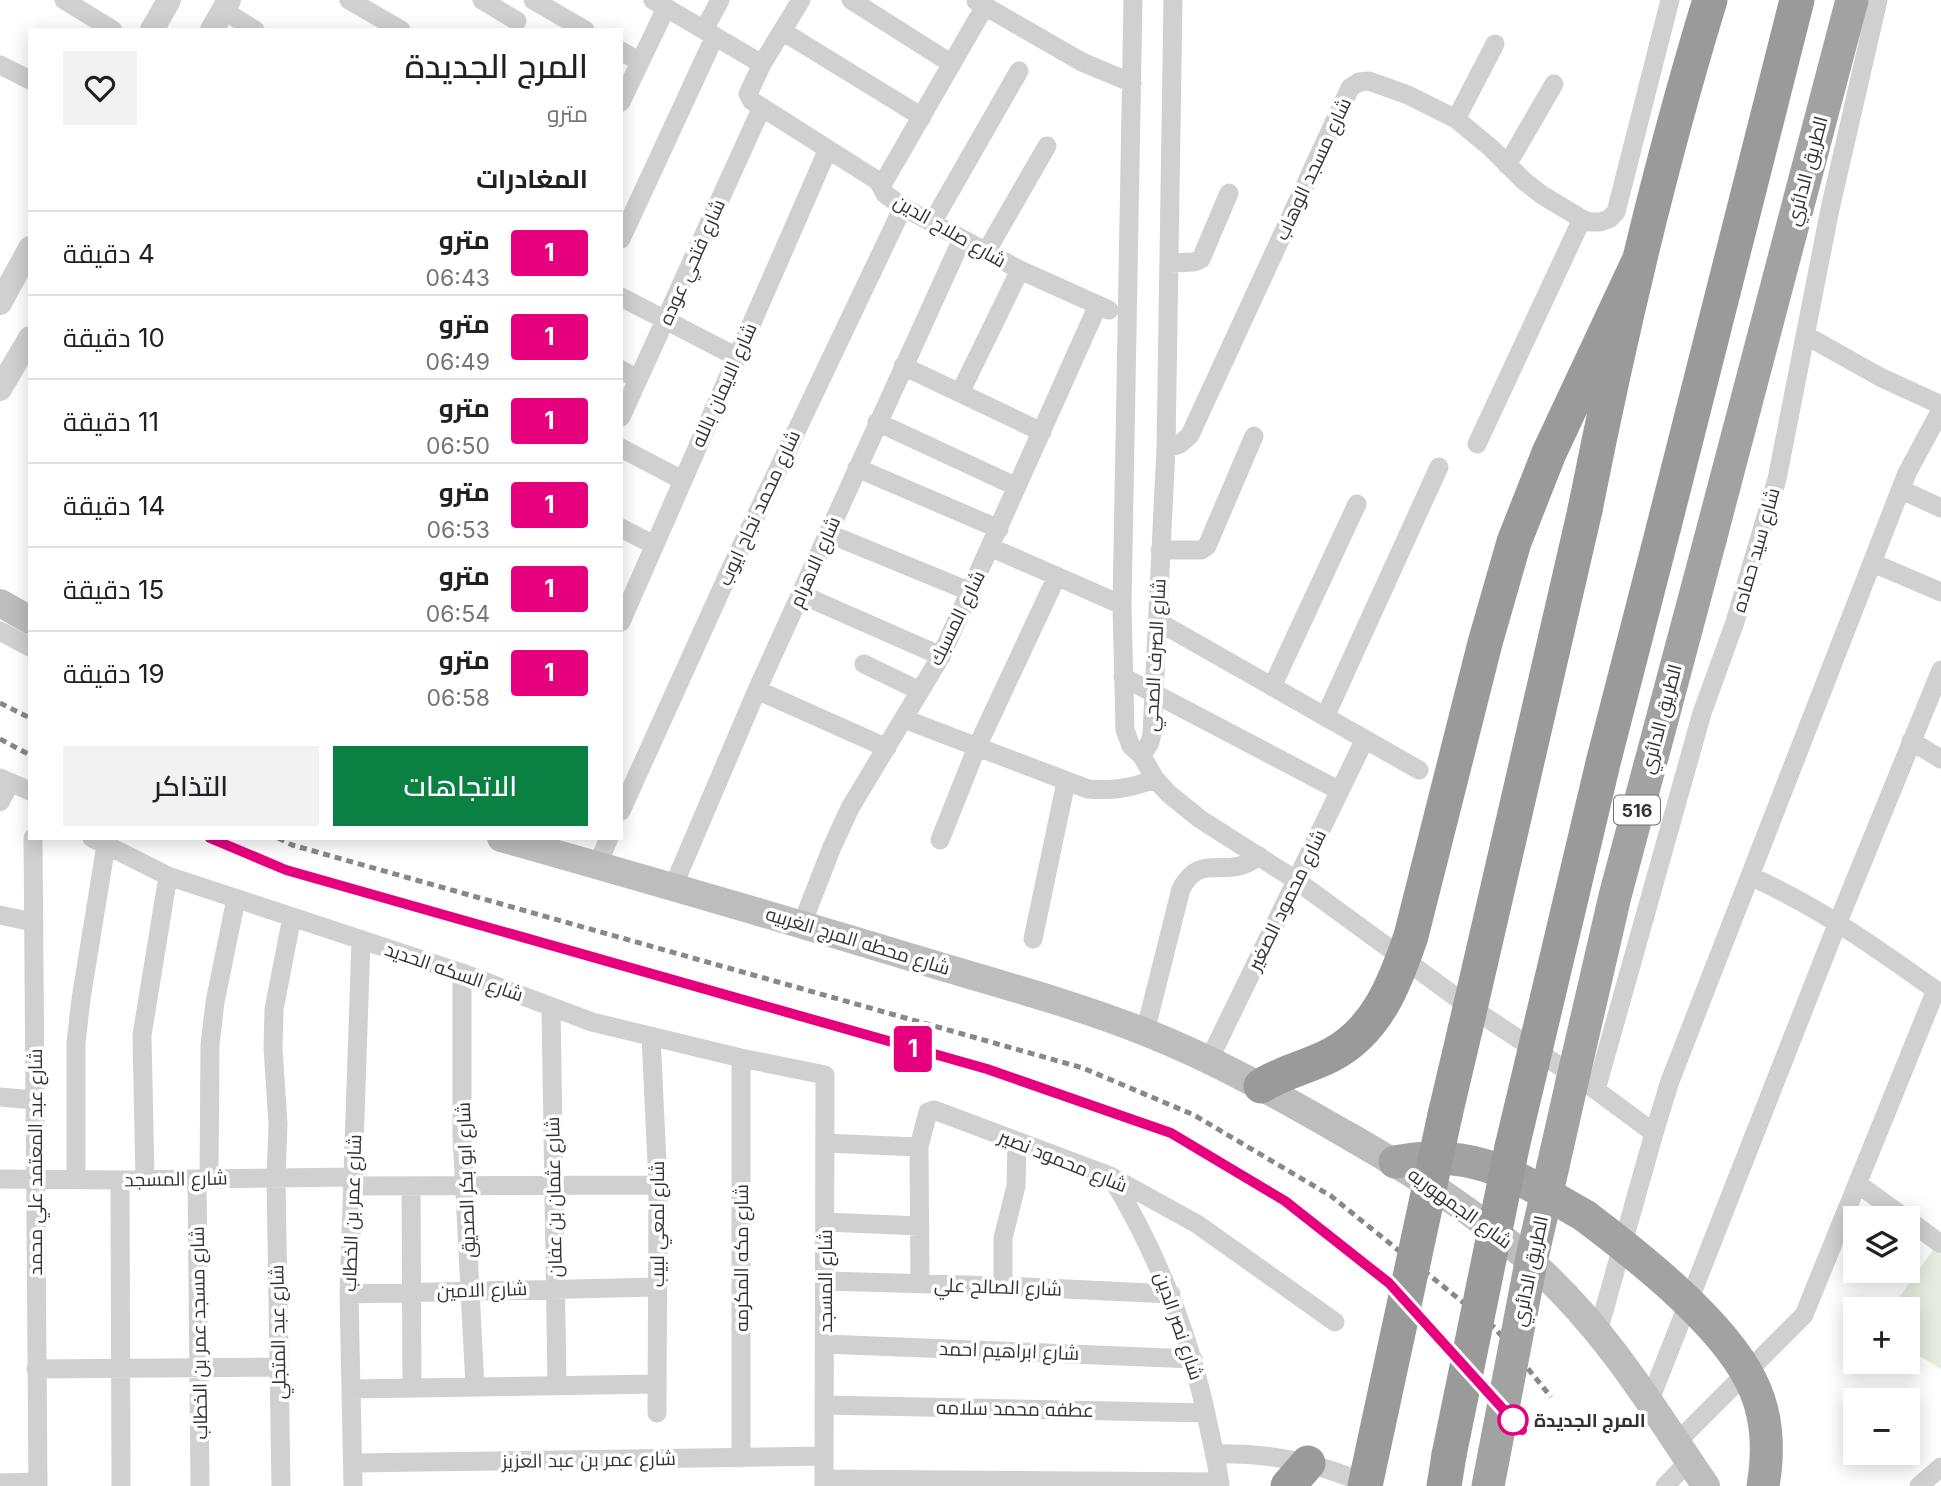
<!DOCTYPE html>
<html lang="ar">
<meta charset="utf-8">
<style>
body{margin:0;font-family:Inter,Cairo,sans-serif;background:#f2f2f2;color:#202124;direction:rtl;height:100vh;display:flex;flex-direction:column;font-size:26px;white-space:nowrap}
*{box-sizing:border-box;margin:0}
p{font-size:23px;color:#757577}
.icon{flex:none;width:38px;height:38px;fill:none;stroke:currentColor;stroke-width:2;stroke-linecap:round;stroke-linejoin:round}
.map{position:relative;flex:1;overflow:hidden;direction:ltr}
.drawer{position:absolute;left:28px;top:28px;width:595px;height:812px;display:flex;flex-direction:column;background:#fff;border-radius:0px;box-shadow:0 4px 18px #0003;direction:rtl}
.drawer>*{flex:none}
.badge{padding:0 14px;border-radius:5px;font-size:24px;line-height:46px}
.tools{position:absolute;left:1843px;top:1206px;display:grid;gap:14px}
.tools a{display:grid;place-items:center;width:77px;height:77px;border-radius:0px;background:#fff;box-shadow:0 4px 18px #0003;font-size:35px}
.map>.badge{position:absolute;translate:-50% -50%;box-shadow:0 0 0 4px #fff}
h2{padding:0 35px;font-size:26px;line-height:63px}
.round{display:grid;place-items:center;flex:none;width:74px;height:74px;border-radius:0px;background:#f2f2f2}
.overview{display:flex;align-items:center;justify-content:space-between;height:119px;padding:0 35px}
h1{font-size:33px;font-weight:600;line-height:52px}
.action{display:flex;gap:14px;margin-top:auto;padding:14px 35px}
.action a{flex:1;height:80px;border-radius:0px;background:#0b8043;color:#fff;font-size:28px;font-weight:600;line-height:80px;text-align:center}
.action a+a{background:#f2f2f2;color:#202124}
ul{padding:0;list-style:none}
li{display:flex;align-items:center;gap:21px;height:84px;padding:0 35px;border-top:2px solid #e0e0e0}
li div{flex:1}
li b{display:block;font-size:26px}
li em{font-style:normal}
li .badge{min-width:77px;font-weight:700;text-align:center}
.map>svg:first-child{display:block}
.green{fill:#e6ecdf}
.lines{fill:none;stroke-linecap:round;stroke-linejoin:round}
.minor{stroke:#d0d0d0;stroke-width:19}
.tertiary{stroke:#d0d0d0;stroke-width:24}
.secondary{stroke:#bdbdbd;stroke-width:28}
.trunk{stroke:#a2a2a2;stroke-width:33}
.motorway{stroke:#9a9a9a;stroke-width:35}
.rail{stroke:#888;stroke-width:5;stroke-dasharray:7 5;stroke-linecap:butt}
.trunk-bridge{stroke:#a2a2a2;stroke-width:33}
.motorway-bridge{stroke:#9a9a9a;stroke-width:35}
.line-casing{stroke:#fff;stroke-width:16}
.line{stroke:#e6007e;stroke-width:10}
.stop-dot{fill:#fff;stroke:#e6007e;stroke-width:3.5}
.labels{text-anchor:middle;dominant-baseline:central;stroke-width:7;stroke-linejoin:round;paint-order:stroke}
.shield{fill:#fff;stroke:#707070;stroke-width:2}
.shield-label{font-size:18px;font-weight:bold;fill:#333}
.street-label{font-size:19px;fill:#333;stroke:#fff}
.stop-label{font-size:19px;font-weight:bold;fill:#333;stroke:#fff;text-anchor:start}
</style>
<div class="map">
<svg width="1941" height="1486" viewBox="0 0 1941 1486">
<rect width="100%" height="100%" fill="#fff"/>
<path class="green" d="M1933 1250 1941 1255V1369L1908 1349V1309H1891Z"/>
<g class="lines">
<path class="minor" d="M64 0 113 30
M349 0 401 30
M482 0 517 21
M533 0 585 30
M653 0 762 64
M801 0 762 64 748 94 752 101 878 181 885 194 903 207 1020 270 1109 310
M851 0 952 64
M1133 0 1122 605 1125 730 1131 746 1142 756 1155 779 1169 794 1200 819 1297 881 1464 1003 1596 1090 1654 1133 1670 1081 1907 473 1941 410
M976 1 1082 62 1132 83
M223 10 255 30
M704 30 720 0
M782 31 922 117
M621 51 640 62
M0 65 30 80
M621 102 666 8
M1456 119 1495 44
M1507 165 1554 84
M882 185 985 6
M932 223 1019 71
M621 239 715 36
M986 252 1047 146
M1170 263 1194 262 1201 259 1229 193
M621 297 737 357
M1807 336 1880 377 1941 405
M903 366 1042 432
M621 370 638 379
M960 393 1020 270
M621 417 762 107
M877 422 1017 487
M1477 444 1582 219
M621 448 682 480
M1166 448 1180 444 1190 435 1350 88 1359 82 1369 81 1408 95 1456 119 1491 148 1524 181 1542 195 1582 219 1590 222H1600L1609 219 1616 212 1670 0
M857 468 999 529
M1902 490 1941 508
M621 528 654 545
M827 533 971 592
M990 547 1122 605
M1160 550H1201L1207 546 1254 436
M1873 563 1941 592
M800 594 941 656
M1157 621 1419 770
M621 622 828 149
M0 631 30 647
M864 664 920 691
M1123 677 1340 791
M1272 687 1357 504
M757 690 887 748
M1325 717 1439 467
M904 719 1088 789C1113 791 1132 788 1155 779
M1911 741 1941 759
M1142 756 1150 742 1152 734 1166 448 1173 0
M0 778 30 791
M0 802 10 783
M621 811 732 566 903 207
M33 838 38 1486
M92 838 168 876 462 973 592 1022 741 1058 825 1075 824 1486
M940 840 977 747 1057 576
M597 866 609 838
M1752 877C1821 908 1879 950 1941 994
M673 887 757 690 962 239
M0 915 33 922
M802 924 832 847 850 808 941 656 1098 305
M1033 939 1066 782
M462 973V1135L475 1387
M551 1008 557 1385
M1145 1032 1181 889C1201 850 1227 882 1259 856
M651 1036 658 1185 657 1413
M741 1058V1458
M1209 1060 1365 739
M1596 1090 1702 713 1735 622 1777 479 1830 209 1878 0
M0 1097 34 1100
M825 1143 916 1147 920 1143 928 1112 934 1110 1110 1176 1197 1224 1335 1322
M919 1146 920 1284
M1111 1177C1160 1257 1192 1341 1210 1433 1214 1450 1218 1468 1220 1486
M0 1179 120 1180 352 1177
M197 1179 200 1486
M209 1179 210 1045 215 1002 236 899
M76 1180V1043L81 999 106 845
M120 1180 121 1486
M145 1180 142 1035 168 876
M1858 1184 1905 1218
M352 1186 658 1185
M411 1186 412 1388
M1908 1220 1941 1244
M825 1222 920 1226
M825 1281 1003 1286 1171 1294
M1003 1286V1238L1016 1186 1017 1141
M349 1294 657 1287
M1598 1332 1654 1133
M825 1344 1193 1359
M36 1369 279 1367
M351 1389 657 1384
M1650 1400 1838 922 1941 670
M824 1405 1206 1413
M1677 1442 1804 1315 1936 990
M1214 1454C1270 1452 1320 1463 1371 1486
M353 1463 824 1456
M824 1479 1220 1482
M0 1483 38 1482
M281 1486 276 1177 278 1124 273 1048 274 1009 292 917
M353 1486 349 1294 361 940
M1665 1486 1689 1461
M1919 1486 1941 1467"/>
<path class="tertiary" d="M152 30 169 0
M212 30 229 0
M0 303 30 248
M0 389 30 338"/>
<path class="secondary" d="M0 603 30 620
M501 838C646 879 792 921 936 965 1006 986 1077 1005 1145 1032 1216 1060 1281 1097 1347 1135 1417 1175 1484 1217 1543 1273 1611 1337 1654 1410 1706 1486"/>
<path class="trunk" d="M1710 540 1852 0
M1395 1162C1475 1146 1518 1178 1585 1216
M1553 1166 1572 1082"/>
<path class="motorway" d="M1585 510C1619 338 1659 167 1710 0
M1664 526 1797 0
M1261 1086C1283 1072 1308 1067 1331 1055 1377 1031 1395 983 1411 936L1485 643 1514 542 1549 453 1638 263
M1445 1115 1465 1030
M1512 1147 1532 1063
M1288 1486 1308 1463
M1444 1486 1449 1455"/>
<path class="rail" d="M0 703 30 718
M0 739 30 755
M210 838 286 870 987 1069 1171 1133 1285 1201 1389 1283 1522 1431
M278 838 292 845 1083 1068 1194 1115 1331 1196 1495 1328 1551 1397"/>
<path class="trunk-bridge" d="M1572 1082 1615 896 1710 540
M1585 1216C1638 1256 1722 1322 1751 1381 1768 1414 1769 1451 1763 1486
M1488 1486 1532 1257 1553 1166"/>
<path class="motorway-bridge" d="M1465 1030 1585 510
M1532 1063 1603 763 1664 526
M1449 1455 1512 1147
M1365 1486 1445 1115"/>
</g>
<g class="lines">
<g class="line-casing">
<path id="line" d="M210 838 286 870 987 1069 1171 1133 1285 1201 1389 1283 1522 1430"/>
</g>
<use href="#line" class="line"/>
</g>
<circle class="stop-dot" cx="1513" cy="1420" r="14"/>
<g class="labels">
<rect class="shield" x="1614" y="795.5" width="46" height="29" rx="5"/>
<g class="shield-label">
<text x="1637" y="810">516</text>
</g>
<g class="street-label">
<text transform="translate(1313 169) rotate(-65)">شارع مسجد الوهاب</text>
<text transform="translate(1807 171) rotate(-75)">الطريق الدائري</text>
<text transform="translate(950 231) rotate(30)">شارع صلاح الدين</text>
<text transform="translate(692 262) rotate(-66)">شارع فتحي عوده</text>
<text transform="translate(724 385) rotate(-66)">شارع الايمان بالله</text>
<text transform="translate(759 508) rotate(-65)">شارع محمد نجاح ايوب</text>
<text transform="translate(1756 550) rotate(-74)">شارع سيد حماده</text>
<text transform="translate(815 562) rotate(-66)">شارع الاهرام</text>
<text transform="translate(957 618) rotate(-64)">شارع المسبك</text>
<text transform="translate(1155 655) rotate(-87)">شارع الصرف الصحي</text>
<text transform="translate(1661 719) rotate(-75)">الطريق الدائري</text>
<text transform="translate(1287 900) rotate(-64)">شارع محمود الصغير</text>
<text transform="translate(858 941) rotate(17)">شارع محطه المرج الغربيه</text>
<text transform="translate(454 972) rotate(19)">شارع السكه الحديد</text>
<text transform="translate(1063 1161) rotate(22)">شارع محمود نصير</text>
<text transform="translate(35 1162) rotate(-90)">شارع عبد المعتمد علي محمد</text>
<text transform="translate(176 1179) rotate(-1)">شارع المسجد</text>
<text transform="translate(466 1180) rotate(-92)">شارع ابو بكر الصديق</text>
<text transform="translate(554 1197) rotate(-91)">شارع عثمان بن عفان</text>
<text transform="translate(1460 1208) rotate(36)">شارع الجمهوريه</text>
<text transform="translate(352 1213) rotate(-88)">شارع عمر بن الخطاب</text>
<text transform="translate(657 1224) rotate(-90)">شارع لمعي لبيب</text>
<text transform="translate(741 1258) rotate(-90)">شارع مكه المكرمه</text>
<text transform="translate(1530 1271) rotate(-78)">الطريق الدائري</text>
<text transform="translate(825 1281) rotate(-90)">شارع المسجد</text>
<text transform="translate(998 1287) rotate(2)">شارع الصالح علي</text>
<text transform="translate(482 1290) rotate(-2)">شارع الامين</text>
<text transform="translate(1179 1326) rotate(71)">شارع نصر الدين</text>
<text transform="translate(278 1332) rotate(-91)">شارع عبد المتجلي</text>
<text transform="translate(199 1333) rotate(-91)">شارع مسجد عمر بن الخطاب</text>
<text transform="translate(1009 1351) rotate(2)">شارع ابراهيم احمد</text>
<text transform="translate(1015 1409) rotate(1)">عطفه محمد سلامه</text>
<text transform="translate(589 1460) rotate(-1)">شارع عمر بن عبد العزيز</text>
</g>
<g class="stop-label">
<text x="1534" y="1420">المرج الجديدة</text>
</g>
</g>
</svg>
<div class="tools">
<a><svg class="icon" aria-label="layers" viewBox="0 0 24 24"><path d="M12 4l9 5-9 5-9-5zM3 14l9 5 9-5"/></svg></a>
<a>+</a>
<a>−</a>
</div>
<b class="badge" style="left:913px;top:1049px;background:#e6007e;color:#fff">1</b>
<section class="drawer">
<div class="overview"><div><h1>المرج الجديدة</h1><p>مترو</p></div><a class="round"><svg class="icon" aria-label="heart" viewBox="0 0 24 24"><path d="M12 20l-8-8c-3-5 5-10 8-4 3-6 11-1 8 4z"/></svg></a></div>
<h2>المغادرات</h2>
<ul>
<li><span class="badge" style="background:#e6007e;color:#fff">1</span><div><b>مترو</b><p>06:43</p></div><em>4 دقيقة</em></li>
<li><span class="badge" style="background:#e6007e;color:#fff">1</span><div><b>مترو</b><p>06:49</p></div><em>10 دقيقة</em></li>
<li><span class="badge" style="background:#e6007e;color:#fff">1</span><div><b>مترو</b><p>06:50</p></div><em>11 دقيقة</em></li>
<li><span class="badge" style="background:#e6007e;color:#fff">1</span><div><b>مترو</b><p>06:53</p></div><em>14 دقيقة</em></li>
<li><span class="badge" style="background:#e6007e;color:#fff">1</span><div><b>مترو</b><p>06:54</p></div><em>15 دقيقة</em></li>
<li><span class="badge" style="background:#e6007e;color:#fff">1</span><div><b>مترو</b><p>06:58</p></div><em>19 دقيقة</em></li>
</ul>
<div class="action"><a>الاتجاهات</a><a>التذاكر</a></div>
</section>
</div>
